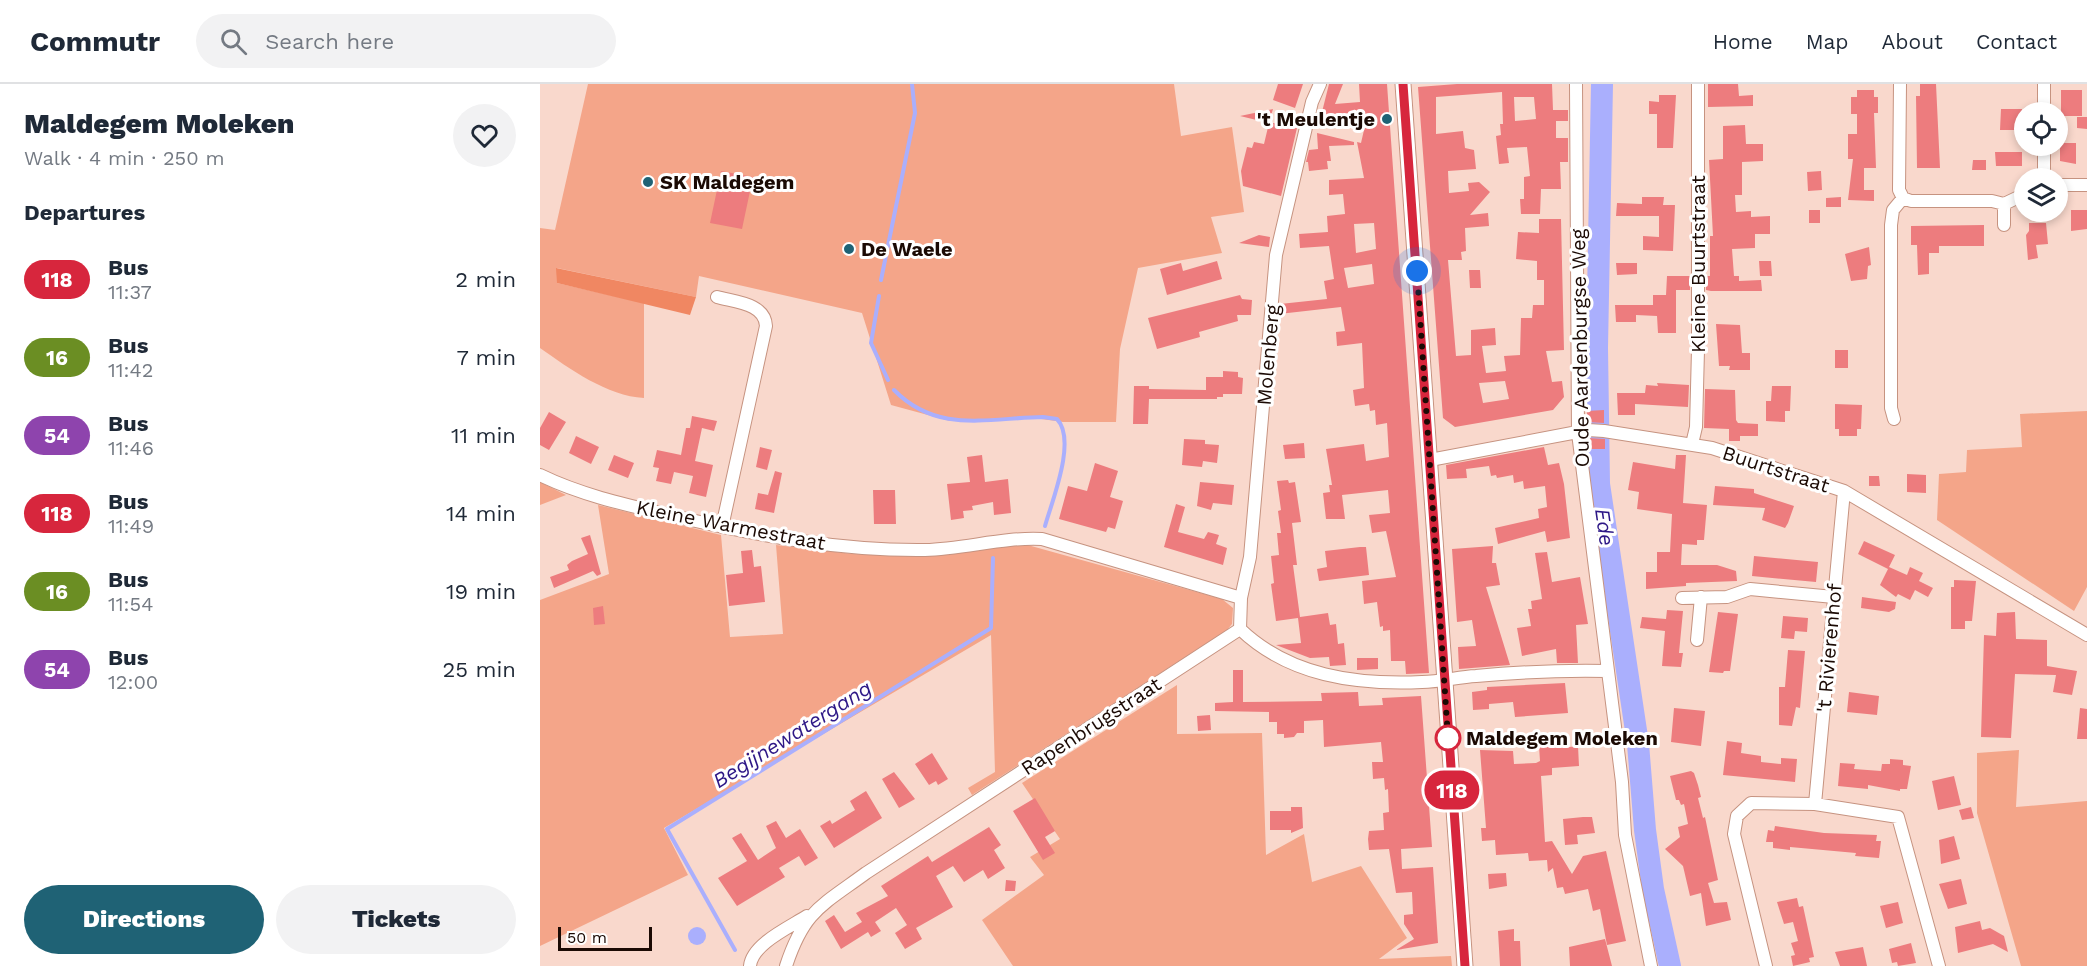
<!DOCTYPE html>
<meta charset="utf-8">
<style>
body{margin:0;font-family:"Work Sans",sans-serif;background:#f2f2f3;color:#1f2937;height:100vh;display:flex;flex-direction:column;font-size:22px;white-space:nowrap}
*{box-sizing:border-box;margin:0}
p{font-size:20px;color:#747a83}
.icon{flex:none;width:33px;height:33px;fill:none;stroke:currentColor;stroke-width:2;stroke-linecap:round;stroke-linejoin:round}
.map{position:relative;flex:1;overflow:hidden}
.panel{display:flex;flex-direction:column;background:#fff;width:540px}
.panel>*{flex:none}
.badge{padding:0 12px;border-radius:20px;font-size:21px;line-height:39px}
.tools{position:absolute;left:1474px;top:18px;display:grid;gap:12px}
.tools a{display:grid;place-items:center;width:54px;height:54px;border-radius:50%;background:#fff;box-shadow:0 3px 9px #0003;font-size:30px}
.scale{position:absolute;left:18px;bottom:15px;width:94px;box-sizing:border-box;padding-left:6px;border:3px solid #1b0a04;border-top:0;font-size:16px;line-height:21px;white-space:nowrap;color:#1b0a04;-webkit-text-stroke:4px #fff;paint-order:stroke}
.you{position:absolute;width:30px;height:30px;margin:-15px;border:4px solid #fff;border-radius:50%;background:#1a73e8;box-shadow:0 0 0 9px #1a73e833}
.map>.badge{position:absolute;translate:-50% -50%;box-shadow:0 0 0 3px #fff}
h2{padding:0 24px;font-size:22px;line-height:54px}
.round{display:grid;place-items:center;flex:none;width:63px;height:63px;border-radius:32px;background:#f2f2f3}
.overview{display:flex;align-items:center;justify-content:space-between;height:102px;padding:0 24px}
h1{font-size:28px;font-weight:800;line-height:45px}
.cta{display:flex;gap:12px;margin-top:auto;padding:12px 24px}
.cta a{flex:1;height:69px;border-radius:36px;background:#1f6275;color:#fff;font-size:24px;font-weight:800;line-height:69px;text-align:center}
.cta a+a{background:#f2f2f3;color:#1f2937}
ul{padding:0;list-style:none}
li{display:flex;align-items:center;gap:18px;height:78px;padding:0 24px}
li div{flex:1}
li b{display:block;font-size:22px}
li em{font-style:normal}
li .badge{min-width:66px;font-weight:700;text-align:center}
header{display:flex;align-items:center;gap:36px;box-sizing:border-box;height:84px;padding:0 30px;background:#fff;border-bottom:2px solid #e0e1e3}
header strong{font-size:28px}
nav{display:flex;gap:33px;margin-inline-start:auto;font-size:21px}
.search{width:420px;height:54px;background:#f2f2f3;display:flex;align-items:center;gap:15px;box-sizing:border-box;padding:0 21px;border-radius:33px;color:#747a83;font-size:22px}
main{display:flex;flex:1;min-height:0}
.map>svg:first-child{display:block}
.green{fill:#f4a589}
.forest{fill:#f08762}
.water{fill:#aaaffd}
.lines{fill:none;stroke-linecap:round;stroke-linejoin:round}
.stream{stroke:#aaaffd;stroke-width:4}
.river{stroke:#aaaffd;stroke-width:22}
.building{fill:#ed7c7e;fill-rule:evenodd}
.minor-casing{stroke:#c69380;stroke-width:14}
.tertiary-casing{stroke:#c69380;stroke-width:17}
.minor{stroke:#fff;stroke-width:12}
.tertiary{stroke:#fff;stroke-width:15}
.line-casing{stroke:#fff;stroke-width:14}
.line{stroke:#d7263d;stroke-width:9}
.walk{stroke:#1b0a04;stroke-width:6;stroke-dasharray:0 10.8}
.poi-dot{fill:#1f6275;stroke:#fff;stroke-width:2}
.stop-dot{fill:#fff;stroke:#d7263d;stroke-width:3}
.labels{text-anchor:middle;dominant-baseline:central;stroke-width:6;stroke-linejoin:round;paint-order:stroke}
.poi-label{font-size:20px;font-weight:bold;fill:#1b0a04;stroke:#fff;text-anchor:start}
.street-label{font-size:20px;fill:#1b0a04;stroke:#fff}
.stop-label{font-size:20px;font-weight:bold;fill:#1b0a04;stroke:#fff;text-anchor:start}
.water-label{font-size:21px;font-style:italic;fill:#2d1786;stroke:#fff}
</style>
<header>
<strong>Commutr</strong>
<div class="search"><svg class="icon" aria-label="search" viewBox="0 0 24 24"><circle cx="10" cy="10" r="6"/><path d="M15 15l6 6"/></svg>Search here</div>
<nav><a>Home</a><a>Map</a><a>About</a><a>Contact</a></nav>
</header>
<main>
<section class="panel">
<div class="overview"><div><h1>Maldegem Moleken</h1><p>Walk · 4 min · 250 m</p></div><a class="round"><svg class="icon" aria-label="heart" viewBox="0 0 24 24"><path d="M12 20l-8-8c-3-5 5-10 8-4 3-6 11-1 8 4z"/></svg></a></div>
<h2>Departures</h2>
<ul>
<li><span class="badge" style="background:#d7263d;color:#fff">118</span><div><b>Bus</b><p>11:37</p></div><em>2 min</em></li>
<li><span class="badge" style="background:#6b8e23;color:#fff">16</span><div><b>Bus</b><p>11:42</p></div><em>7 min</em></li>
<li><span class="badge" style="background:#8e44ad;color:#fff">54</span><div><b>Bus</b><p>11:46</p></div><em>11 min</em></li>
<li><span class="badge" style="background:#d7263d;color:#fff">118</span><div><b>Bus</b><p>11:49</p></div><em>14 min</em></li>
<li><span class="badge" style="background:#6b8e23;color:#fff">16</span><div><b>Bus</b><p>11:54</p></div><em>19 min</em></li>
<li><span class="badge" style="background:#8e44ad;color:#fff">54</span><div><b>Bus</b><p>12:00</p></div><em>25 min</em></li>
</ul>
<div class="cta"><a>Directions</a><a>Tickets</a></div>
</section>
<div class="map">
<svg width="1547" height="882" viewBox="0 0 1547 882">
<rect width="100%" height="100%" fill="#f9d8cc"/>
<path class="green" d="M48 0H634L641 52 692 43 704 128 671 133 682 169 598 184 580 265 576 338H523L487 333 410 337 351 321 322 229 159 192 156 213 17 184V199L104 219V314C67 312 30 285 0 264V144L15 146Z
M1547 313V503L1534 527 1397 436 1399 390 1426 388 1427 366 1482 363 1480 330 1547 327Z
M0 398 26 411 0 421Z
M58 421 181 451 190 553 243 550 236 461 313 470 377 472 484 460 682 515 693 524 692 540 687 546 432 711 428 704 455 688 451 551 124 744 148 791 0 862V516L69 490Z
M637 601V650L722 649 726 771 764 750 772 798 821 782 867 854 839 875 911 872 912 882H473L442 836 504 791 490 773 520 755 482 699Z
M1479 666 1476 723 1547 717V882H1481L1437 729V669Z"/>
<path class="forest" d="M16 184 156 213 150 231 17 199Z"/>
<path class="water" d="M148 852a9 9 0 1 1 18 0a9 9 0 1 1-18 0Z"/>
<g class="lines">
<path class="stream" d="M341 196 375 29 372 0
M339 212 331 259 348 296
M354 306C397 350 447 334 503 333L517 335C537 356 512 417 505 442
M195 866 127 745 451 544 453 474"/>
<path class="river" d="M1062 0 1057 264 1059 400 1098 660 1105 746 1113 805 1130 882"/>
</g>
<path class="building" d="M738 0H763L755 24 733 16Z
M789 0H803L795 20 820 18 819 0H847L889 589 866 590 865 577H851L850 546 843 547V542L840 543 837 518 824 520 822 497 856 493 846 447 832 449 829 431 850 429 848 406 802 411 805 435H786L783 409 790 408 789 401H792L786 365 824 360 826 377 849 373 847 339 836 341 835 326 830 327 829 320 815 322 813 306 824 304 822 259 797 262 796 248 805 247 801 223 739 230 740 220 787 215 784 197 794 195 789 162 760 164 759 150 788 148 787 132 805 130 803 110 789 111V96L824 94 817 58 821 59 824 46 781 32ZM834 139 836 165 816 169 814 140ZM832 180 834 200 808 204 804 184Z
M917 0H1012L1013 26H1028V37H1016V54H1028V78H1020L1021 105H1001L1000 130H981L980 115H984V93L990 92 987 63 967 64 969 79 959 80 956 52 961 51 960 40H963L962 8 896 13V50L923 47 925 64 934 66 936 85 908 87 909 109 929 107 928 99 939 98 950 108 930 131 948 129 949 142 925 144 926 167 921 168 922 176H908L916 272 931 271V246L955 244 956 261 942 262 946 289 966 287 964 272 980 271 981 234H992L993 221H1004V196H997V177L976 175 978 148 999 149V135H1021L1024 266 1006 267 1012 298 1022 297 1024 313 1013 326 915 343 903 334 878 3ZM974 13H994L996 35 975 37ZM965 297 969 315 943 319 939 299Z
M1168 0H1198L1199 12 1213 11V22L1168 23Z
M1380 0H1396L1400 84H1377L1376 12H1380Z
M1317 6H1334V13H1338V29H1334L1336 84H1324V106H1334V117L1308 116 1313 75H1308V50H1317V30H1311V13H1317Z
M1521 6H1542V32H1521Z
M1119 11H1136L1133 64H1117V30H1109V17L1119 18Z
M733 25 729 38 757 44 741 112 703 102 701 87 707 63 712 64 714 58 724 60 729 39 700 32Z
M1461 25H1482V46H1460Z
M1537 33H1547V45L1537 44Z
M1205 41 1206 60H1223V77L1202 78V111H1195L1196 128 1211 127V133L1230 132V150H1215V164L1192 165 1194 192H1199V200V197L1221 196 1222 207H1171L1166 206V192H1170V152H1173L1169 76 1183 75V42Z
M777 49 814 58V61L789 62 791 77H787L788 85 769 87 768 78H766L769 66 778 65Z
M1520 59H1536V80L1520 77Z
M1455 68H1482V82H1456Z
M1433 76H1446V86H1432Z
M181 87 213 93 202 145 170 139Z
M1281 87 1282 106 1268 107 1267 88Z
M1102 113H1124L1123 121H1135L1133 167 1103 166V152L1119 153V132H1076L1077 119 1102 120Z
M1301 113V123H1286V114Z
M1269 126H1280V139H1269Z
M1531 126H1547V145L1531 147Z
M1489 139H1506L1508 160 1496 161 1498 174 1488 176 1486 151 1489 147Z
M1444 141V162H1399V169H1389V190L1378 191 1377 161H1371V142Z
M719 151 730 153 729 163 699 159Z
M1329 163 1331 181 1328 182 1327 195 1311 197 1305 170Z
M677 177 682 195 627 211 620 185 641 179 643 187Z
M1219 177H1231L1232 192H1220Z
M1076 179H1097V190L1077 191Z
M929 186H940L941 204H930Z
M1127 192H1150V206H1136V249H1118L1117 232 1096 231V238H1076L1075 221H1113V211H1126Z
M700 211 702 215 712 216 711 231H697L698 237 659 248 660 253 617 265 608 234Z
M1176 240 1200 241 1202 269H1210V286H1189L1190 282H1179Z
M1295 266H1308V284H1295Z
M683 287 698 288V293L703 294 702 310H683V313H677V315H609L608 340H593L594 302H609V305L666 306V293H683Z
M1117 299 1149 301 1148 323 1095 320V331H1078L1077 309H1105L1106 301 1118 302Z
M1232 302H1251L1250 327H1245V338L1226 337V317H1231Z
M1165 305 1195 306 1196 336 1198 339 1218 340V352H1200V357H1189V345L1164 344Z
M1295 320 1322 321 1321 345H1317V352H1299V345H1295Z
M1064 326V339L1047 338V327Z
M9 328 26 338 9 366 0 361V344Z
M152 332 177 337 174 347 162 344 155 377 173 381 166 413 149 409 153 392 134 388 131 400 116 397 119 384 113 383 117 366 141 371 146 344H150Z
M36 352 59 363 51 380 29 369Z
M1048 354 1065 355V365H1049Z
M644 355 665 356V360L679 361 677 379 663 377 662 383 642 381Z
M764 359 765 374 745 375 743 361Z
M220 363 232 366 227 386 216 383Z
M1004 363 1008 381 1019 379 1024 400 1030 454 1007 458 1005 447 958 460 955 444 999 434 998 425 1007 423 1005 402 984 405 983 397 974 399 973 391 957 394 956 391 951 392 949 382 926 385 927 394 907 395 906 381Z
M74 371 94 379 88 394 68 386Z
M442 371 445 398 468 395 471 429 454 431 453 418 432 422 433 426 423 427 424 434 411 436 407 400 430 398 427 373Z
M1136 371H1146L1143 419 1167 421 1164 456H1157V461L1142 460 1141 481H1177L1196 487 1197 497 1146 499V502L1106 505V488H1117V468H1130L1132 430 1097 425 1099 408 1088 406 1093 378 1135 385Z
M555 379 578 387 570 413 583 417 575 445 568 443 566 448 519 435 528 402 547 407Z
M235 387 242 389 234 429 215 425 218 409 228 411Z
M1367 390 1386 391V409L1367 408Z
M1329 392H1339L1340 402H1329Z
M748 396 749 399 755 398 761 438 752 439 757 481H753L760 533 788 529 790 541 796 540 798 560 804 559 806 581 790 582 789 573 770 574 736 561 761 559 758 534 736 537 731 500 734 499 731 472 739 471 737 449H741L738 427 741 426 737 397Z
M660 398 694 401 692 421 673 419 671 426 657 422Z
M1175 402 1214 405V409L1254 422 1248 439 1245 444 1222 436 1225 424 1173 421Z
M333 406H355L356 440H334Z
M636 420 645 423 638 448 664 455 668 448 679 451 676 460 687 464 683 481 624 463Z
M50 451 61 490 57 492 53 487 14 504 10 493 29 486 27 481 32 477 48 470 41 454Z
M1324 457 1355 471 1349 483 1367 491 1370 483 1383 489 1379 497 1393 504 1388 513 1375 506 1370 516 1358 510 1356 513 1340 501 1348 485 1318 470Z
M953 462 952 479H956L960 501 946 503 970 581 919 585 918 563 936 562 932 536 917 538 912 465Z
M820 463H826L829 491 779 497 777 485 787 483 785 467Z
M212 466 214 483 221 482 225 518 189 522 186 491 203 489 201 467Z
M1007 468 1012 498 1040 493 1048 540 1036 541 1038 579H1017L1016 565 982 572 977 544 991 542 988 525H992L991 517 1002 515 995 469Z
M1214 472 1278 478 1276 498 1212 492Z
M1414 496 1436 497 1432 537H1425V545H1411V503H1414Z
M1322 513 1356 518 1355 525 1349 528 1321 524Z
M63 522 65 540 54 541 53 524Z
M1127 526 1143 527 1139 569H1143L1141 583 1122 582 1125 547 1100 544 1102 533 1126 535Z
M1178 528 1198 530 1190 587H1184L1183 589 1169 588Z
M1475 528 1476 555 1507 556V582L1537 587 1532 611 1513 608 1516 591 1475 590 1471 654 1441 653 1444 551 1456 552 1457 529Z
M1243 532 1268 534 1267 548 1255 547 1254 555 1241 554Z
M1248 566 1265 567 1260 624 1256 623 1252 642 1239 641V603H1245Z
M817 574H838V585L817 586Z
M693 586H703V618L782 617 781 609 818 608 819 622 843 621 842 614 881 612 892 763 861 765 862 785 893 783 898 859 856 866 874 855 864 840V831L873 830 872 808 856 809 849 765 829 766 828 755 829 747 844 746 843 729 849 728 848 705 845 706 844 694 833 695 832 678H843L841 658 784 663 783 636 764 637V649H757L754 653 744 654V650H737V638H729V628L675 627V619L693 618Z
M1025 599 1028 629 975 633 973 618 949 620V625L933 626 932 608 947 606V603Z
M1309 608 1339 612 1337 631 1307 628Z
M1134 624 1165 627 1161 662 1131 658Z
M1540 624 1547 625V655H1537Z
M670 631 671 646 658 647 657 632Z
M1187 657 1202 659 1201 669 1221 672V678L1241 680V674L1257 675 1255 698 1183 691Z
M1029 659V663L1038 662 1039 682 1012 684V691L1001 692 1005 758 1012 757 1032 790 1043 772 1066 767 1086 857 1067 861 1060 825 1053 827 1048 805 1025 810 1023 803 1017 804 1013 784 1008 788 1007 776 989 777 988 769 956 771 955 756 942 757 941 744H946L940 666 973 667 974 680 996 679 1000 677 999 662Z
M392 669 408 695 398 701 396 697 389 701 375 680Z
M1350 675 1363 676V681L1371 682 1367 705H1360V707L1328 701V705L1298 702 1300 679 1315 680 1314 685 1341 687 1342 680H1350Z
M1151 687 1154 689 1158 701 1161 713 1158 714 1163 734 1165 733 1178 796 1168 799 1174 819 1187 818 1191 836 1166 842 1161 809 1150 812 1143 782 1125 765 1140 753 1138 743 1148 740 1144 720 1141 721 1139 716H1136L1130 692Z
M354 688 375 715 359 724 342 695Z
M1414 692 1421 721 1398 726 1392 697Z
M326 707 342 734 294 764 280 742 290 736 292 740 315 726 310 717Z
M495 714 515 747 505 753 515 769 503 776 473 727Z
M751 723H762L763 744 751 749V746H730V727H751Z
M1431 723 1434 734 1422 736 1419 726Z
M1043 733H1052L1055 749 1037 751 1038 760 1025 761 1023 735Z
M236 737 246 754 260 745 278 774 265 782 259 772 239 784 245 793 197 822 178 794 207 777 192 754 201 749 218 776 236 764 226 742Z
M1235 742 1284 749 1337 751 1336 757H1341L1339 774 1315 772 1316 769 1250 763V766L1233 764V758H1226L1228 746 1234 747Z
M449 743 461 761 454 766 465 784 448 795 443 786 424 798 413 782 396 792 413 823 376 844 382 855 365 865 355 849 367 841 356 824 335 838 341 847 331 853 328 848 301 865 285 837 294 831 305 848 322 838 316 829 348 812 341 802 388 772 392 778Z
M1414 752 1420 775 1401 780 1399 756Z
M966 789 967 802 949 805 948 790Z
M1421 795 1427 820 1408 825 1399 800Z
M466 796 476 797 475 807H465Z
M1257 814 1259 823 1263 822 1274 873 1269 874 1270 878 1253 882 1251 872 1255 871 1251 859 1258 857 1253 838 1244 840 1237 818Z
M1358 818 1363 839 1346 844 1340 822Z
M1440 837 1442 846 1450 844 1464 852 1468 868 1453 860 1418 869 1415 843Z
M974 845V857H980L981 882H960L958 847Z
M1065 855 1072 882H1030L1029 863Z
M1371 859 1376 879 1358 882 1357 878 1352 879 1349 865Z
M1323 863 1327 882H1300L1295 868Z"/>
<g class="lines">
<g class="minor-casing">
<path id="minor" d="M1036 0 1038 349 1082 698 1085 751 1111 882
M1504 28V0
M1504 94V62
M1518 101H1547
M1363 114 1371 117H1452L1464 120 1485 110
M1464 141V120
M177 213C194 218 225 219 226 242L182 443
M1354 335 1351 324V141L1353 126 1363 114 1359 106 1360 0
M1152 360 1156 343 1158 266V0
M890 376 1048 346 1064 347 1172 364 1304 407 1547 551
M0 391C43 412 91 422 138 433 220 452 301 467 385 466 425 465 463 453 502 455L701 514
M1142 514 1187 513 1210 505 1294 513
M700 545 701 514 710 473 736 171 772 18 780 0
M1157 556 1161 513
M1275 720 1304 407
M210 882C212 860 250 843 267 832
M246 882C264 827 281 822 326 789L700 545C749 592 816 601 882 598 900 598 918 593 936 592 980 588 1024 586 1068 587
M1226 882 1194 750 1197 732 1211 719 1275 720 1358 733 1399 882"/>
</g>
<g class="tertiary-casing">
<path id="tertiary" d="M863 0 925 882"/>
</g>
<use href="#minor" class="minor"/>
<use href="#tertiary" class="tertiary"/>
</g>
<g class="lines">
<g class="line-casing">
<path id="line" d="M863 0 925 882"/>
</g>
<use href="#line" class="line"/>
<path class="walk" d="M877 187 908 654"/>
</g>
<g class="poi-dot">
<circle cx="847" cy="35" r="6"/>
<circle cx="108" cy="98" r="6"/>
<circle cx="309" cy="165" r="6"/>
</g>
<circle class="stop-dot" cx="908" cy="654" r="12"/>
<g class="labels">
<g class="poi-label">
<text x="835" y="35" text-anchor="end">'t Meulentje</text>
<text x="120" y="98">SK Maldegem</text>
<text x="321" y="165">De Waele</text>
</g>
<g class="street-label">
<text transform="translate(1158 180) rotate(-90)">Kleine Buurtstraat</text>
<text transform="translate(1040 264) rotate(-91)">Oude Aardenburgse Weg</text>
<text transform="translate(728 271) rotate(-85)">Molenberg</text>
<text transform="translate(1236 385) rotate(18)">Buurtstraat</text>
<text transform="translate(191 441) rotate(11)">Kleine Warmestraat</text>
<text transform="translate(1289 564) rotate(-85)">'t Rivierenhof</text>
<text transform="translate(551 642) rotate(-33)">Rapenbrugstraat</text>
</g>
<g class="stop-label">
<text x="926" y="654">Maldegem Moleken</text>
</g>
<g class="water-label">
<text transform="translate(1065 443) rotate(82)">Ede</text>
<text transform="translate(252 650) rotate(-32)">Begijnewatergang</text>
</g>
</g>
</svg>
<div class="tools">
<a><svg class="icon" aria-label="locate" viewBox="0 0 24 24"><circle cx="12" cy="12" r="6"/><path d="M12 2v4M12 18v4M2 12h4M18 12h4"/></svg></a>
<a><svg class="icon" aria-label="layers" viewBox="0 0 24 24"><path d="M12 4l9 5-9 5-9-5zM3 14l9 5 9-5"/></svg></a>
</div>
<div class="scale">50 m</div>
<div class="you" style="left:877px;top:187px"></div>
<b class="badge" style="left:912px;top:706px;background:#d7263d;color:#fff">118</b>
</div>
</main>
